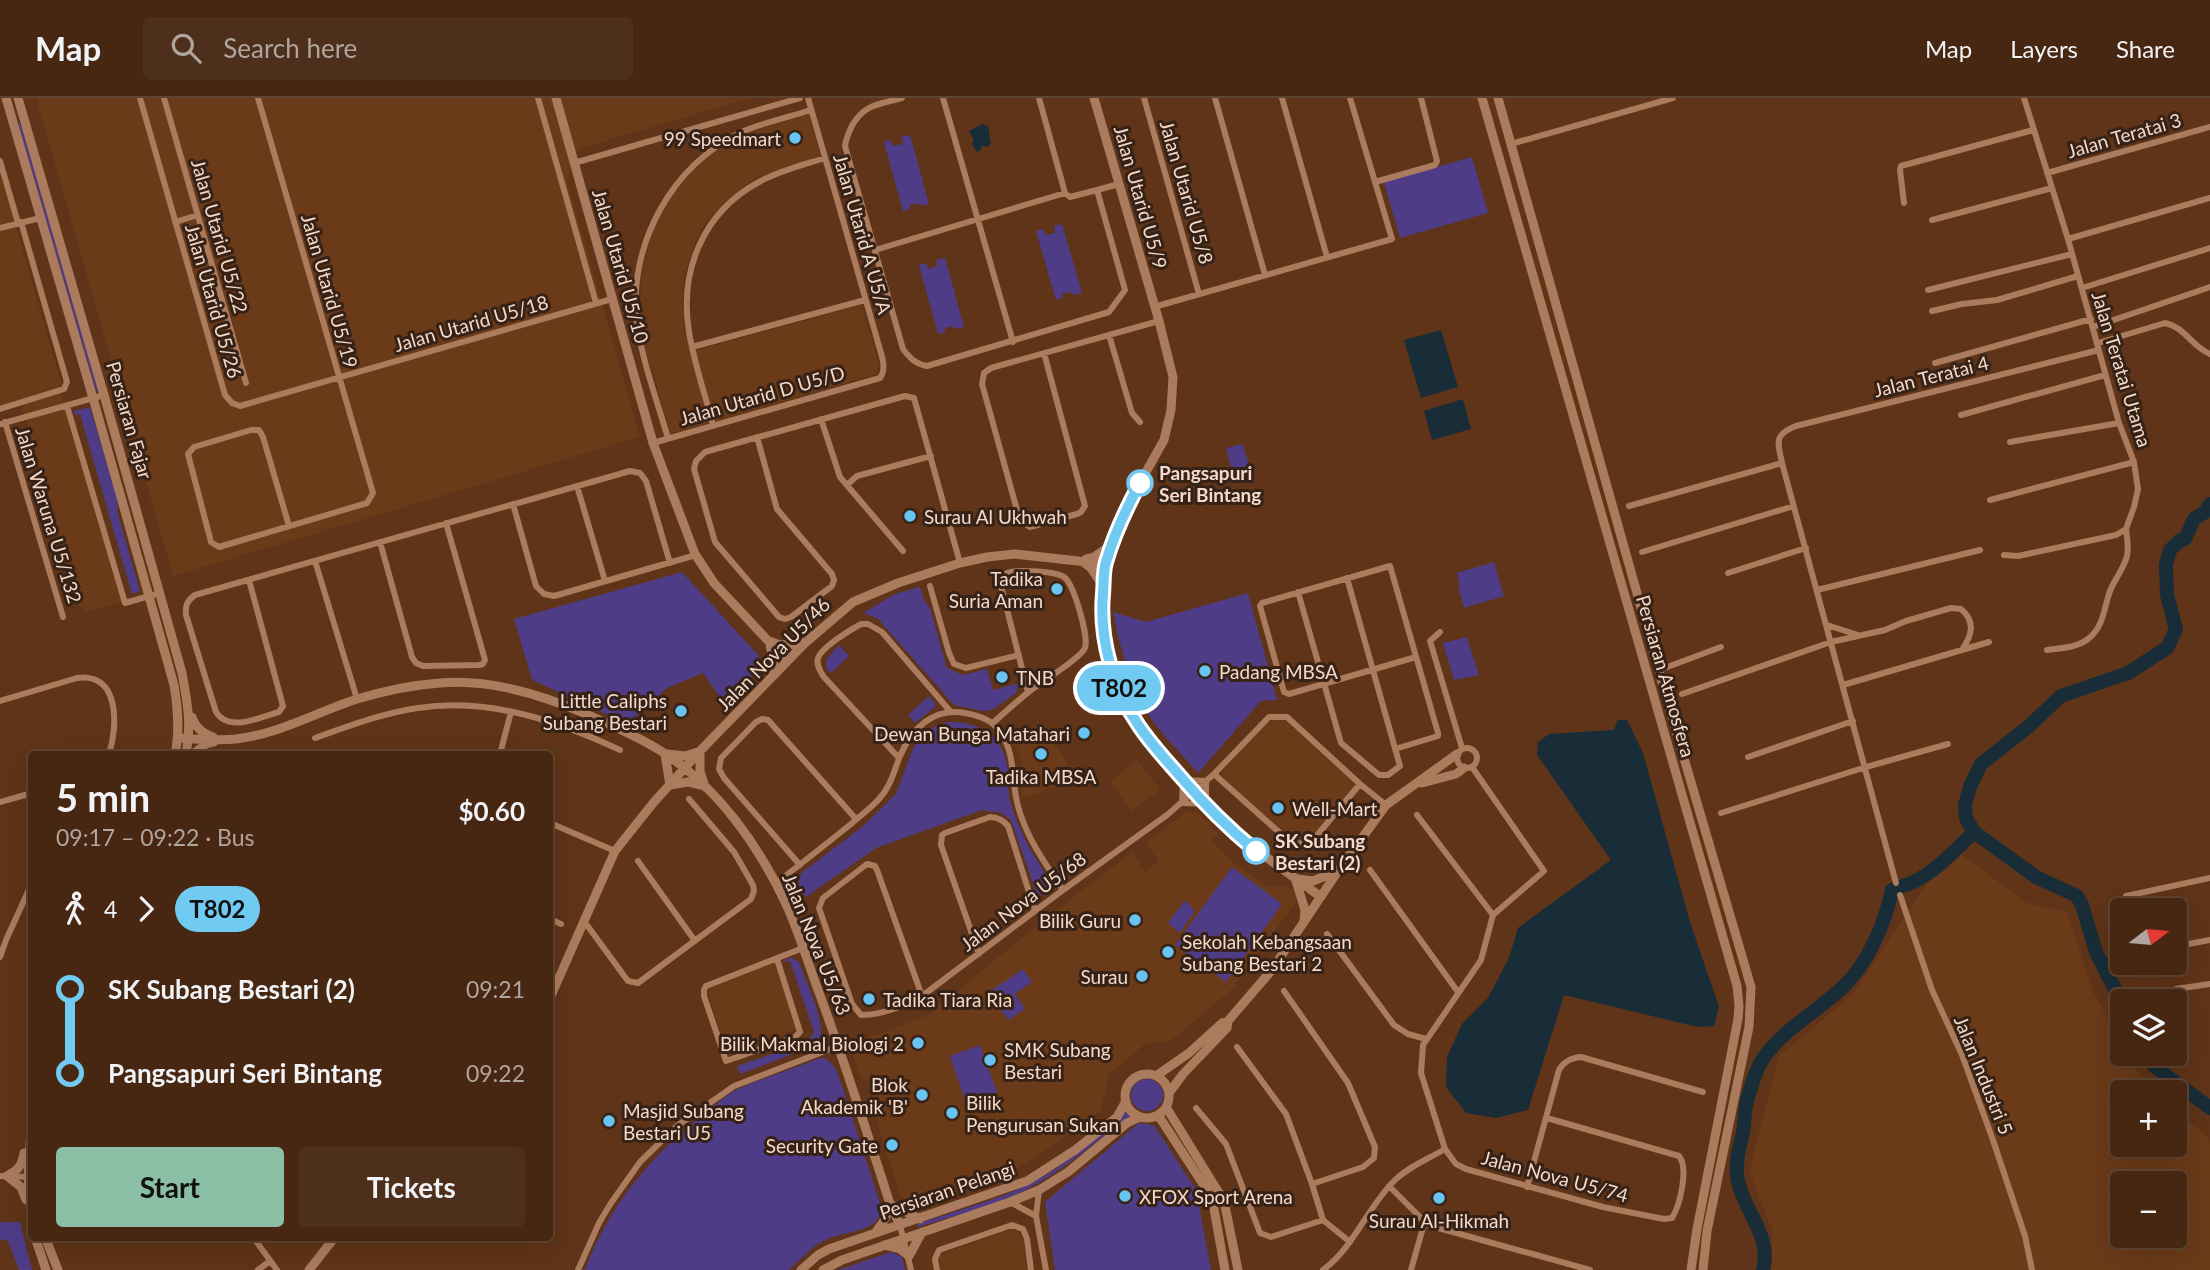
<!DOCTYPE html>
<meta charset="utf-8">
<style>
body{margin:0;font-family:Lato,sans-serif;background:#4e2f1b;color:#f1f3f6;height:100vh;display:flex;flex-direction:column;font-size:26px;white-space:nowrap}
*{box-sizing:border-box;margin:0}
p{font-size:23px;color:#b0a59f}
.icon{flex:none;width:38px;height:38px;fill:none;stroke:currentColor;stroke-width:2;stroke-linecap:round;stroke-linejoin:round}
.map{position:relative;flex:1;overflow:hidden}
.sheet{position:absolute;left:28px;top:653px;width:525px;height:490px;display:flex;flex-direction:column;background:#472712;border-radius:7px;box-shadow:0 7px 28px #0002,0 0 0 2px #5f4432}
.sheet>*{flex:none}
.badge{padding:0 14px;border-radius:23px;font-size:24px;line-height:46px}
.needle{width:46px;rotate:74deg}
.controls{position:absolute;left:2110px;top:800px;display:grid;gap:14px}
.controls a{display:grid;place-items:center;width:77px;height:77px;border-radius:7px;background:#472712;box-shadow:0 7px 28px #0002,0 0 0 2px #5f4432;font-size:35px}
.map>.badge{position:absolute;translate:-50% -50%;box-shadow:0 0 0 4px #fff}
.legs{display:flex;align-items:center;gap:10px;height:77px;padding:0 28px;font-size:23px}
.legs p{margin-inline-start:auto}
.headline{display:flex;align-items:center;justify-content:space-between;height:119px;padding:0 28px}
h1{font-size:38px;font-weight:700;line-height:52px}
.cta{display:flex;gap:14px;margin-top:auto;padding:14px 28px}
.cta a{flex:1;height:80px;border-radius:7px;background:#8abfa5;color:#111;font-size:28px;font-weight:700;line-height:80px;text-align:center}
.cta a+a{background:#4e2f1b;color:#f1f3f6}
ul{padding:0 28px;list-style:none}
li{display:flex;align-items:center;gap:24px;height:84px;font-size:26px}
li i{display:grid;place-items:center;width:10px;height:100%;margin:0 9px;background:currentColor}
li i::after{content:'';width:18px;height:18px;margin:-9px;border:5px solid;border-radius:50%;background:#472712}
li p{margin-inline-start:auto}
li:first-child i{background:linear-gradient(#0000 50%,currentColor 0)}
li:last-child i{background:linear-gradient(currentColor 50%,#0000 0)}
header{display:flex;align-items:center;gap:42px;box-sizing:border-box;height:98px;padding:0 35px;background:#472712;border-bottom:2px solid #5f4432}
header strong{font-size:33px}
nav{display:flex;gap:38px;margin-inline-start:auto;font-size:24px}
.search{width:490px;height:63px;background:#4e2f1b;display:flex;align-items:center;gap:18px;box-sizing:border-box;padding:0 24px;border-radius:7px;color:#b0a59f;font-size:26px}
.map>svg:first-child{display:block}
.built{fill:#6b3a19;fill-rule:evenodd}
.green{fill:#4f3c87}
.water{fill:#182d38}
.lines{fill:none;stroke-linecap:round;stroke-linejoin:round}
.river{stroke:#182d38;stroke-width:14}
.street{stroke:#ab7b5e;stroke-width:6}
.secondary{stroke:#ab7b5e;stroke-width:9}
.line-1-casing{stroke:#fff;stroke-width:16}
.line-1{stroke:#71caf2;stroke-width:10}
.poi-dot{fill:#69c4f1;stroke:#362216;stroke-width:2.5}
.stop-1-dot{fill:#fff;stroke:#71caf2;stroke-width:3.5}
.labels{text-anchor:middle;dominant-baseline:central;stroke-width:6;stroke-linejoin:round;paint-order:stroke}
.street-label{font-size:19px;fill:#f5daca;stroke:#362216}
.poi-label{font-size:19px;fill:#f5daca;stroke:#362216;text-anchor:start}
.stop-label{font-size:19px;font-weight:bold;fill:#f5daca;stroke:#362216;text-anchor:start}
</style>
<header>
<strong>Map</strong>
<div class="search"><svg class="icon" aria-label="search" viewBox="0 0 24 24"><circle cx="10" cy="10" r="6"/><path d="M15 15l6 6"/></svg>Search here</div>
<nav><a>Map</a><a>Layers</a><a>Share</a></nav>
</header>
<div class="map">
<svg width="2210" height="1172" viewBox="0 0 2210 1172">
<rect width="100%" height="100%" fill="#5f3418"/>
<path class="built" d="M36 0H750L578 51 567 82 640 339 173 478Z
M809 16 820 58 756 80 724 103 707 123 697 139 684 179 682 205 684 232 690 254 862 207 879 267 877 276 671 336 645 249 640 224 641 178 653 131 664 107 693 73 711 56 744 36Z
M0 73 62 288 59 290 122 504 87 513 79 508 20 302 0 308Z
M1285 622 1356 687 1312 738 1301 742 1291 741 1220 676 1269 623Z
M1043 624 1077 682 1022 700V666L1014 643Z
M1137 661 1160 692 1131 713 1110 683Z
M1186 714H1198L1218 736 1211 742 1236 767 1268 789 1285 787 1294 793 1297 803 1232 891 1171 943 1145 946 1109 976 1101 1013 1038 1058 995 1082 915 1107 901 1100 876 1021 879 1015 869 984 861 980 846 940 873 938 928 917 1050 817 1132 754 1145 774 1159 763 1145 745Z
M1957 753 2027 805 2067 814 2092 891 2123 948V956H2127L2134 970 2158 994H2123V1046H2175V1012L2208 1039 2210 1045V1172H1771L1772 1132 1749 1073 1779 958 1852 897 1926 787ZM2123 1085H2175V1138H2123Z
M775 864 797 931 727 956 708 894 712 888Z
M1011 1132 1019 1134 1023 1143 1027 1172H940V1157Z"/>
<path class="green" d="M18 25H21L99 292 96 293Z
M910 37 929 106 920 108 918 105 910 107V111L903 113 884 44 891 42 893 48 903 46 901 39Z
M1472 59 1488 115 1400 140 1384 84Z
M1062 126 1082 195 1072 197 1071 194 1062 196 1063 200 1056 202 1036 133 1043 131 1046 137 1055 135 1054 128Z
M945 160 964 229 954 231 953 228 945 230V234L938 236 919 167 926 165 928 171 937 168 936 162Z
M90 309 117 401 118 416 140 493 132 496 80 316 75 317 74 313Z
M1243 346 1250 371 1233 376 1226 350Z
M1494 464 1504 498 1464 510 1458 489 1460 488 1457 475Z
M682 474 759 558 756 574 724 605 703 575 667 590 628 626 532 582 514 521Z
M920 489 924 502 930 510 947 570 963 577 987 571 993 592 1019 585 1016 595 992 612 984 613 954 607 878 521 863 515 895 496Z
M1248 495 1277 602 1261 603 1198 675C1184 659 1168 643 1155 626 1131 593 1121 553 1113 514L1146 524Z
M1467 539 1479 577 1454 582 1443 545Z
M839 547 849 558 831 575 826 570V562Z
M929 598 935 605V609L915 625 908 617Z
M948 624C982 624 1004 638 1008 673 1009 684 1007 696 1011 706 1021 739 1035 759 1053 788L1052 793 1044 798 1036 794 1011 722 1001 715 982 712 876 750 806 799 798 786 801 775 862 729 896 696 913 650 926 632Z
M1232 769 1282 806 1226 884 1175 847Z
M1185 802 1195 813 1180 835 1168 825Z
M790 859 799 864C806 885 828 926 819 946L740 976 737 968 808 944 814 934 790 863 782 864Z
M1023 871 1032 884 1015 896 1025 911 1008 922 989 894Z
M980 947 997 994 966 1005 950 958Z
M823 959 831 965 837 973 880 1105C886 1135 847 1132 828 1141 813 1147 801 1161 789 1172H585C609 1107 653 1055 708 1013 717 1006 727 996 738 991 765 979 795 970 823 959Z
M1131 997a16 16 0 1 1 32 0a16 16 0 1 1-32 0Z
M1124 1013 1130 1018C1097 1042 1066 1071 1029 1090 995 1108 955 1117 918 1129L917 1126C961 1111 1009 1100 1049 1075 1076 1058 1100 1034 1124 1013Z
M1139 1025 1154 1027 1196 1092 1211 1172H1055L1045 1104Z
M0 1124H20L32 1172H19L8 1143 0 1141Z
M891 1154 902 1159 905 1172H838Z"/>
<path class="water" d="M983 26 988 28 991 46 987 49 982 48 980 53 977 54 972 46 974 43 969 33Z
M1441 232 1458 289 1421 300 1404 242Z
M1463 301 1471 331 1432 342 1424 313Z
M1618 622H1627L1643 655 1690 824 1719 909 1714 928 1698 929 1564 897 1528 1012 1496 1020 1466 1015 1446 989 1447 959 1462 926 1488 900 1509 860 1518 830 1611 762 1537 657 1538 644 1549 636 1613 632Z"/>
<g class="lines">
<path class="river" d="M1974 734 2036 779 2077 798 2082 807 2096 854 2123 907
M2143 956 2155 969 2210 1010
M1763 1172C1773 1137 1741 1111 1737 1077 1735 1062 1740 1048 1743 1035 1745 1024 1744 1013 1747 1003 1751 989 1756 969 1765 958 1786 929 1820 912 1845 887 1869 863 1885 825 1892 792 1899 788 1906 788 1913 784 1937 773 1955 752 1974 734L1966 720 1965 707 1970 689 1981 666 2028 629 2061 598 2128 575 2167 550 2176 531 2167 497 2166 467 2170 452 2179 443 2185 441 2194 421 2205 414 2210 406"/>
<path class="street" d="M140 0 225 297 232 305 240 308 612 201
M164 0 246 285
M258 0 373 395 367 405 219 449 211 444 188 356 194 349 251 332H259L263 339 289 428
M538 0 596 205
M943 0 1013 244
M1039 0 1065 95
M1144 0 1199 196
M1215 0 1265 177
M1282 0 1327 159
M1511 46 1673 0
M0 63 18 125
M574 65 800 0
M2047 75 2210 29
M1375 84 1435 67 1437 63 1421 0
M1097 92 1119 86
M1904 105 1900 72 1901 68 2033 32
M1932 122 2052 90
M175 124 198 117
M0 130 40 120
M2068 141 2210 100
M875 152 1065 95 1070 99 1097 92 1125 192 1109 214 927 268C915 266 910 260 903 251L845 48C846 39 849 34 853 26 865 6 880 6 902 0
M2082 190 2210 150
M1928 192 2072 156
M1154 209 1392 141 1350 0
M1932 213 1962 206 1997 202 2078 178
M2093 229 2210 189
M1109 237 1132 315 1140 324
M2098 245 2165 225C2185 229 2192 249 2210 256
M692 249 865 202
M1044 255 1085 408 1081 414 1077 416 1030 429 1022 424 1019 419 982 286 984 275 991 270 1159 223
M1935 265 2091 221
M67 308 125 505 160 495
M0 311 64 291 67 284 21 124
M1961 317 2105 277
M821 321 840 379 903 453
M5 324 63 519
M0 326 104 297
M713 327C705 296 694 265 689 234 679 173 703 114 759 84 779 73 803 67 825 60
M757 339 777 411 832 476 834 482 832 488 791 519 785 521 779 519 715 444 694 371 696 363 705 354 905 298 914 300 960 465
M668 340C657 303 643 265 637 226 627 148 672 65 744 33 765 24 789 19 811 12
M2010 344 2119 325
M653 345 880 280C888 269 880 254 877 241L808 0
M848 386 857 378 931 358
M577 388 605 483
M1990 402 2134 364
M513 406 536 488 544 496 554 498 696 457
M1629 408 1782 365
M380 444 412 559 416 565 423 568 479 567 483 566 485 562 446 425
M1642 454 1794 408
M2004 457 2018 458 2116 437 2126 431 2134 409 2138 391 2134 364 2119 325 2068 141 2024 0
M315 463 357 601
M1728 475 1806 450
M249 482 283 608 279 614C260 619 229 635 216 614L186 517C185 507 187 503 195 497 340 455 485 414 630 373L640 375 646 383 670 465
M930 488 949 555 954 566 966 570 1019 557
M1817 492 1980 452
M1298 494 1341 645 1379 677H1388L1400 668 1347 480
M1827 527 1858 537
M1440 534 1430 543 1462 650
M2047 552C2061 550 2076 550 2088 541 2104 529 2104 509 2110 493 2115 481 2124 470 2127 458 2129 449 2127 440 2126 431
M1659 572 1721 549
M1843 587 1989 544
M1682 596 1831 544 1885 532 1906 523 1951 510 1961 511C1976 524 1972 537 1962 552
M0 603 77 580C120 574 118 628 109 656
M993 625C1005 614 1017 603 1030 593 1040 585 1081 560 1085 550 1089 539 1074 486 1064 479 1056 473 1021 472 1011 474 1005 475 1002 478 1000 484L1028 594
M315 640C349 628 383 615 418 610 488 599 558 623 620 652
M1457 660a10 10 0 1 1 20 0a10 10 0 1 1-20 0Z
M1395 651 1438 638V635L1390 468 1262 505 1260 508 1284 594 1289 596 1416 559
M500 656 511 614
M1748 659 1853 623
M899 660 823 578C820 572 816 567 818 560 822 549 850 532 861 526H868L882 534 950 613
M1472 669 1544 773 1493 817 1481 862 1423 947 1421 975 1445 1051 1456 1066 1466 1071 1603 1109 1664 1121 1672 1120C1680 1107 1689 1070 1679 1058L1547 1020
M1214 676 1290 744 1299 746 1313 742 1360 686
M0 704 32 695
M1182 705 1206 706V683
M1182 705 1183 682 1206 683
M1721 715 1866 669 1948 646
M1417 717 1493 817
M550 725 615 753
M638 763 695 843
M800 767 724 680 719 671 721 660 756 624 762 621 768 622 856 721
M1370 772 1458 894
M1896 785 1782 365C1778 345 1773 337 1796 328L2099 252
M775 786C801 766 826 746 851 726 860 718 871 710 879 701 891 688 894 673 900 658 912 630 934 609 965 615 980 618 993 622 1001 635 1016 658 1011 683 1018 708 1026 739 1045 765 1063 792
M1900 797 1932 892 1962 957 1993 1042 2025 1138 2032 1172
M2126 798 2210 780
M550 821 561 826
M584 823 625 879 628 883 638 885 751 801 754 793 753 787 734 754 689 701
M1327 836 1394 927 1408 936 1426 941
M2183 847 2210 842
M979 856 941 747 942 737 945 735 990 719C998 719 1003 722 1008 728L1035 813
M0 859 6 842 32 785
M777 861 800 934 795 939 726 963 704 898V892L706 888 803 850
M2176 891 2210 886
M1284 893 1348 985 1375 1049 1374 1060 1363 1069 1312 1086
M922 898 877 772 875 768 867 766 823 800 819 810 852 906 861 917C881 917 906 908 922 898L1063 792 1167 717 1214 676 1269 619H1287L1360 686 1386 707
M1237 949 1286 1016 1312 1086 1323 1122 1350 1144
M1196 1010 1226 1046 1260 1135 1271 1139 1323 1122
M0 1078 30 1079
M1389 1088 1421 1120 1424 1126 1590 1172
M1527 1089 1559 972C1564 963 1571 960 1581 959L1703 994
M1039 1092 1036 1118 1046 1172
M1010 1104 1036 1118
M900 1127 911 1172
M253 1139 277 1172
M258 1172 270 1163
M578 1172 599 1125 611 1105 640 1064 677 1028 734 988 838 948
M937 1172 935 1161 939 1152 1012 1127 1023 1131 1027 1141 1031 1172
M1323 1172C1354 1149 1367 1110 1394 1083 1408 1069 1428 1061 1445 1051
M1411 1172 1424 1126"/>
<path class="secondary" d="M6 0 93 300 174 587C178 611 180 633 175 656
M18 0 104 297 182 575C187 602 192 628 186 656
M556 0 653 345 695 456 714 485 787 563
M1094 0 1159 223 1173 279 1171 312 1164 342 1129 404 1105 466 1102 508 1104 540 1112 572 1126 607 1138 627 1195 695 1240 740 1321 799
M1482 0 1737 888 1739 908 1738 921 1697 1131 1691 1172
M1498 0 1667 602 1751 889 1749 929 1707 1133 1703 1172
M1086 461 1094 459 1113 446
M1083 464 1091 470 1103 488
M769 543 780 547 803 545
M770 547 774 565 773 577
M192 619C196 630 202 635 213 639
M178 640C198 641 217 643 236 641 279 636 317 614 357 601 384 593 412 587 440 585 492 580 546 598 593 619 617 630 642 640 664 655 718 690 759 748 786 806 800 836 809 869 821 900 846 968 868 1037 890 1106L900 1127
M700 653V673L705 689
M193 656 206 646 214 644
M665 656 670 687
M667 656 685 658 698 654
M1422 685 1456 676 1464 670
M670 687 688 684 700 687
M1298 781 1313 783 1338 773
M1296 783 1305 812 1304 823
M550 900 615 753 654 704 700 653 805 545 853 504 898 485 960 465 987 459 1015 456 1105 466
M1125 998a22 22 0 1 1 44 0a22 22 0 1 1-44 0Z
M1156 978 1189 955 1222 925 1228 923
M1169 995 1183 976 1227 930 1228 923 1271 873 1338 773 1386 707 1457 656
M1166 1009 1224 1103 1238 1172
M32 1017 28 1079 32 1126
M1158 1017 1207 1092 1214 1111 1225 1172
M24 1055C22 1068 18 1072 7 1078L21 1089 26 1102
M892 1107 920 1121
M876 1134 885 1121 890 1106
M35 1139 46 1172
M45 1139 58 1172
M884 1147 900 1151 909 1158 922 1134
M309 1172 335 1139
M801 1172 818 1157 829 1151 1027 1083 1075 1052 1117 1019 1126 1003
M823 1172 842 1162 1010 1104 1039 1092 1068 1074 1127 1025 1140 1019"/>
</g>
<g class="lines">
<g class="line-1-casing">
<path id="line-1" d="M1140 385C1127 409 1114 437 1106 464 1103 474 1104 485 1103 496 1099 540 1113 591 1139 628 1151 646 1166 662 1180 678 1203 705 1228 730 1256 753"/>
</g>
<use href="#line-1" class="line-1"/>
</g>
<g class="poi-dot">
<circle cx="795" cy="40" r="7"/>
<circle cx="910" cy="418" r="7"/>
<circle cx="1057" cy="491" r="7"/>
<circle cx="1205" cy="573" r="7"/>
<circle cx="1002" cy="579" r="7"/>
<circle cx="681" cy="613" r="7"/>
<circle cx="1084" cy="635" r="7"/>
<circle cx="1041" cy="656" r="7"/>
<circle cx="1278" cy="710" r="7"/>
<circle cx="1135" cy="822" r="7"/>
<circle cx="1168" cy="854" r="7"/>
<circle cx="1142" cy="878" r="7"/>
<circle cx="869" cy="901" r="7"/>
<circle cx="918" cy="945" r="7"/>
<circle cx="990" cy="962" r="7"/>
<circle cx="922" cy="997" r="7"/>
<circle cx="952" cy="1015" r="7"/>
<circle cx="609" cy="1023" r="7"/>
<circle cx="892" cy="1047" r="7"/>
<circle cx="1125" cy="1098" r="7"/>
<circle cx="1439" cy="1100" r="7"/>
</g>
<g class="stop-1-dot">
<circle cx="1140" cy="385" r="12"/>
<circle cx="1256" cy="753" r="12"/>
</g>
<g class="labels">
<g class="street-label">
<text transform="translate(2124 37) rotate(-16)">Jalan Teratai 3</text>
<text transform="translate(1187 94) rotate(74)">Jalan Utarid U5/8</text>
<text transform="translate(1141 99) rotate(74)">Jalan Utarid U5/9</text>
<text transform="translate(863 136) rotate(74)">Jalan Utarid A U5/A</text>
<text transform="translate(220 138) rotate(74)">Jalan Utarid U5/22</text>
<text transform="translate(621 168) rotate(74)">Jalan Utarid U5/10</text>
<text transform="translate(330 193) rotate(74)">Jalan Utarid U5/19</text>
<text transform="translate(214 203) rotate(74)">Jalan Utarid U5/26</text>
<text transform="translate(471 225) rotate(-16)">Jalan Utarid U5/18</text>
<text transform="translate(2122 271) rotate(73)">Jalan Teratai Utama</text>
<text transform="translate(1931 278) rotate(-14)">Jalan Teratai 4</text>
<text transform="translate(762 297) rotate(-16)">Jalan Utarid D U5/D</text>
<text transform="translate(130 322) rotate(74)">Persiaran Fajar</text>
<text transform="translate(49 417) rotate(73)">Jalan Waruna U5/132</text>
<text transform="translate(773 556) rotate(-45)">Jalan Nova U5/46</text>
<text transform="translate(1666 578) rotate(74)">Persiaran Atmosfera</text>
<text transform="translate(1023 803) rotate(-37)">Jalan Nova U5/68</text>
<text transform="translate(817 846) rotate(68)">Jalan Nova U5/63</text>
<text transform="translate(1984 977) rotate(68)">Jalan Industri 5</text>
<text transform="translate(1555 1078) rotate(15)">Jalan Nova U5/74</text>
<text transform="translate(947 1092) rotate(-19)">Persiaran Pelangi</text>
</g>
<g class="poi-label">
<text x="781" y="40" text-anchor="end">99 Speedmart</text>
<text x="924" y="418">Surau Al Ukhwah</text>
<text x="1043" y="480" text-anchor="end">Tadika<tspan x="1043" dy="22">Suria Aman</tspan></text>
<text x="1219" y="573">Padang MBSA</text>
<text x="1016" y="579">TNB</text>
<text x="667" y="602" text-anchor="end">Little Caliphs<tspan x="667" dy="22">Subang Bestari</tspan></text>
<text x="1070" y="635" text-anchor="end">Dewan Bunga Matahari</text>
<text x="1041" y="678" text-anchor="middle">Tadika MBSA</text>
<text x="1292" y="710">Well-Mart</text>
<text x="1121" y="822" text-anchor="end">Bilik Guru</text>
<text x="1182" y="843">Sekolah Kebangsaan<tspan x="1182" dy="22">Subang Bestari 2</tspan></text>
<text x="1128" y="878" text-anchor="end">Surau</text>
<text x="883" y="901">Tadika Tiara Ria</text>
<text x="904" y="945" text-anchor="end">Bilik Makmal Biologi 2</text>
<text x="1004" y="951">SMK Subang<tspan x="1004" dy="22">Bestari</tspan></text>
<text x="908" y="986" text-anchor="end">Blok<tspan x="908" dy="22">Akademik 'B'</tspan></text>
<text x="966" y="1004">Bilik<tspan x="966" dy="22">Pengurusan Sukan</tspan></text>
<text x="623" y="1012">Masjid Subang<tspan x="623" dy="22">Bestari U5</tspan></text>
<text x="878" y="1047" text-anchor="end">Security Gate</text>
<text x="1139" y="1098">XFOX Sport Arena</text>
<text x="1439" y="1122" text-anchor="middle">Surau Al-Hikmah</text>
</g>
<g class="stop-label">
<text x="1159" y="374">Pangsapuri<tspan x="1159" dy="22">Seri Bintang</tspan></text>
<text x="1275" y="742">SK Subang<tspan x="1275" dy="22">Bestari (2)</tspan></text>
</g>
</g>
</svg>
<div class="controls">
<a><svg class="needle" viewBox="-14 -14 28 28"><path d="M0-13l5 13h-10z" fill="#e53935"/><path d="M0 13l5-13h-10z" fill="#b0a59f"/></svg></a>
<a><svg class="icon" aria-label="layers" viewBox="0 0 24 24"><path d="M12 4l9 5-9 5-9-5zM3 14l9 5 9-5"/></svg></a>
<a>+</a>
<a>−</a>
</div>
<b class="badge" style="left:1119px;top:590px;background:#71caf2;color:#111">T802</b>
<section class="sheet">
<div class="headline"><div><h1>5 min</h1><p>09:17 – 09:22 · Bus</p></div><b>$0.60</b></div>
<div class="legs"><svg class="icon" aria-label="walk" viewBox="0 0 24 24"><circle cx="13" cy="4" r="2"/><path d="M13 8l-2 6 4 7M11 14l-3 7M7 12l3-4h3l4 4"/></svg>4<svg class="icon" aria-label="forward" viewBox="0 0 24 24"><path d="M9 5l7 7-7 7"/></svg><b class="badge" style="background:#71caf2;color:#111">T802</b></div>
<ul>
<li><i style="color:#71caf2"></i><b>SK Subang Bestari (2)</b><p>09:21</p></li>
<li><i style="color:#71caf2"></i><b>Pangsapuri Seri Bintang</b><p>09:22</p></li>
</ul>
<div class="cta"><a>Start</a><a>Tickets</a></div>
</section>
</div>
